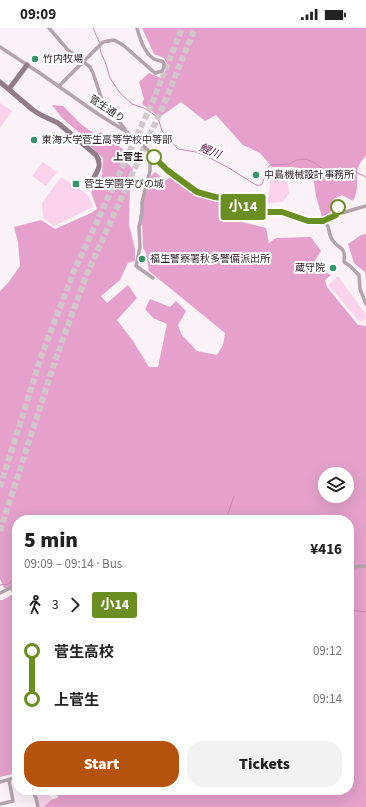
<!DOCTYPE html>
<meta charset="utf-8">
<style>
body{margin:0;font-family:"Source Sans 3","Noto Sans JP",sans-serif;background:#f2f2f2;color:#222;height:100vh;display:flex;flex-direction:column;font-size:15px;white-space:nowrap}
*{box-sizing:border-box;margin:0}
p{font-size:13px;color:#767676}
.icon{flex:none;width:22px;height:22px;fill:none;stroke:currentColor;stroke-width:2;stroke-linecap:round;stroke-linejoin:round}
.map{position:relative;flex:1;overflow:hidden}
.details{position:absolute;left:12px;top:487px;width:342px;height:280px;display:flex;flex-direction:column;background:#fff;border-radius:16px;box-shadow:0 4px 16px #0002}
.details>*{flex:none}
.badge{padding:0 8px;border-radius:3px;font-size:14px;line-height:26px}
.controls{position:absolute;left:318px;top:439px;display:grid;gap:8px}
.controls a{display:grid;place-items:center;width:36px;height:36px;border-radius:50%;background:#fff;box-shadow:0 4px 16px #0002;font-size:20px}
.map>.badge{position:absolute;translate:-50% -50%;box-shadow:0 0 0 2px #fff}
.legs{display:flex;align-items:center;gap:6px;height:44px;padding:0 12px;font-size:13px}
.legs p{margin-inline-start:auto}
.overview{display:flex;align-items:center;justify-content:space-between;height:68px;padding:0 12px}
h1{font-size:22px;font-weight:800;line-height:30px}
.button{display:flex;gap:8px;margin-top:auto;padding:8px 12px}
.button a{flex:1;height:46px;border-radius:16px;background:#b45309;color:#fff;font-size:16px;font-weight:800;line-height:46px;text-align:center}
.button a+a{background:#f2f2f2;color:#222}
ul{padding:0 12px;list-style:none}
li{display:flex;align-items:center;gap:14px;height:48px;font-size:15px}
li i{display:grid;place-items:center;width:6px;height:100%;margin:0 5px;background:currentColor}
li i::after{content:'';width:10px;height:10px;margin:-5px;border:3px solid;border-radius:50%;background:#fff}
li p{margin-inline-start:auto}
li:first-child i{background:linear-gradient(#0000 50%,currentColor 0)}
li:last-child i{background:linear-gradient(currentColor 50%,#0000 0)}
.status{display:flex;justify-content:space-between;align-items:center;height:28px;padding:0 20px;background:#fff;direction:ltr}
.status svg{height:11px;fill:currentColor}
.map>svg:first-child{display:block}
.green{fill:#fad2ea}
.forest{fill:#e5a1cb;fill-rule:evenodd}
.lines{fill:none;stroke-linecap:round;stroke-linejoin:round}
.stream{stroke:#cb89b2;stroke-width:1}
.highway-tunnel{stroke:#d0c7cd;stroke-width:6;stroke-dasharray:6 3;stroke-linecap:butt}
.street{stroke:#b3a3ac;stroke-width:3.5}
.secondary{stroke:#927c89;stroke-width:5}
.line-1-casing{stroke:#fff;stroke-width:9}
.line-1{stroke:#6b8e23;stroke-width:6}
.poi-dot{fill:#36946c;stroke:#fff;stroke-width:1.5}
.stop-1-dot{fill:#fff;stroke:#6b8e23;stroke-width:2}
.labels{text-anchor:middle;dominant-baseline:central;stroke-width:4;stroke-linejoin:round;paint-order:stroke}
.poi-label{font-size:10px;fill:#2a1d25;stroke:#fff;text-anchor:start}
.street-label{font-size:10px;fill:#2a1d25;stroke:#fff}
.stop-label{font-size:10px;font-weight:bold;fill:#2a1d25;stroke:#fff;text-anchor:end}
.water-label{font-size:11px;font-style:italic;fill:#62144c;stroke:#fff}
</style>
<div class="status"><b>09:09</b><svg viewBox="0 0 49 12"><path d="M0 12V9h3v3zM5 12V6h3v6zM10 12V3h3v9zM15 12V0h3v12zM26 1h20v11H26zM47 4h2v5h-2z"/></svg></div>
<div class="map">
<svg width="366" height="779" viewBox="0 0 366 779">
<rect width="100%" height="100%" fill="#faf2f7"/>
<path class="green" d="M0 75 12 83 0 100Z
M43 134 57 144 46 158 32 148Z
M285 140 289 165 283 174 265 175 269 168 271 143Z
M61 149 88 167 93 179 54 198 43 190 42 175Z
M338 248 365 285 366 291 360 294 328 257Z
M34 762H39L56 772 50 779H40Z"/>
<path class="forest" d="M142 0H366V128C349 144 363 157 353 173L342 167 334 171 330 187 322 189 316 168 312 142 292 139H272L260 125 243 117 216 87 205 93 181 74 160 89 142 76 144 71 139 54 149 45 161 50 168 38 164 30 154 26Z
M52 77 63 78 82 97 95 106 101 104 124 122 125 133 133 141 130 153 129 197 135 221V233L128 235 120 252 101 268 107 275 128 257 137 270 117 292 133 313 149 339H158L167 296 153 290 145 281 150 271 170 279 176 273 186 283 178 297 181 306 197 323 217 327 223 317 225 305 149 243 146 225 143 220 142 197 139 190 146 153 155 144 165 152 172 149 198 168 221 173 228 186H236L242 194 266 200 269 215 276 210 311 209 321 223 312 237 331 247 325 252 327 259 358 297 366 298V779H44L51 772 59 769 47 762H349V492H17V745L0 749V572H3L13 566 9 560H4L0 551V263L8 255 20 238 18 214 14 199 41 192 55 201 91 185 97 181 91 164 102 148 103 130 88 116V112L62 90ZM325 446H347V468H325Z
M366 206V251L365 244 354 235 348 216 361 207Z"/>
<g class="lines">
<path class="stream" d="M93 0 100 16
M100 19 101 25 106 36 110 50 120 65 132 76 144 80 156 88 159 93 162 103 178 121 196 124 206 128 229 140 256 157H261C266 150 264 144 270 137L290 136 296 132 306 131 315 135 324 142H351L366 149
M226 492 234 468
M0 557 9 556 17 546
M349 582 366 584"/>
<path class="highway-tunnel" d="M0 459 41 329 74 243 153 73 182 0
M0 503 55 333 86 248 163 78 195 0"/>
<path class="street" d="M49 0 68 22 90 39 93 45 102 72 125 101
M0 19 44 48 98 86 127 104 143 117 167 142 197 164 215 169 228 171 255 184H277L308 193H323L331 188 366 178
M59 58 103 14 114 12 123 17 155 45 162 43C164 40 165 37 163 34 161 32 157 33 154 31 145 26 139 9 137 0
M152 126 150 131V143L142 174V186L139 199 140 219 136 238 153 250
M323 193C332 199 327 206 333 213 340 222 346 218 344 234L350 238 359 247 360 261 366 276
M349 539 366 538
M0 565 17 557
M0 754 17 749
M32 762 36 770 38 779
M0 776 13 773 9 752"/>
<path class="secondary" d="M0 54 33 82 41 87 58 95 96 127C103 137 97 144 92 153
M9 61 27 37"/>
</g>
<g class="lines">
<g class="line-1-casing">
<path id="line-1" d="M154 129 167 142 197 164 215 169 228 171 252 184H282L308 193H323L336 187 338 179"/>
</g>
<use href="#line-1" class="line-1"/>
</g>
<g class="poi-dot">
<circle cx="35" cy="31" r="4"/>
<circle cx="34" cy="112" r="4"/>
<circle cx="256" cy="147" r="4"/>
<rect x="72" y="152" width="8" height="8" rx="2"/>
<circle cx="142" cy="231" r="4"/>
<circle cx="333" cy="240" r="4"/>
</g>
<g class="stop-1-dot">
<circle cx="154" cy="129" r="7"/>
<circle cx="338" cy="179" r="7"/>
</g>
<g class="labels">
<g class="poi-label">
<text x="43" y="31">竹内牧場</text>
<text x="42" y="112">東海大学菅生高等学校中等部</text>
<text x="264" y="147">中島機械設計事務所</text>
<text x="84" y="156">菅生学園学びの城</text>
<text x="150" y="231">福生警察署秋多警備派出所</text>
<text x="325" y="240" text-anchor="end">蔵守院</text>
</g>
<g class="street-label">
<text transform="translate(107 81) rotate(33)">菅生通り</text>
</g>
<g class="stop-label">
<text x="143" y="129">上菅生</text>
</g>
<g class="water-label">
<text transform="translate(210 123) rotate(23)">鯉川</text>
</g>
</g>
</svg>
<div class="controls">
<a><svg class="icon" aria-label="layers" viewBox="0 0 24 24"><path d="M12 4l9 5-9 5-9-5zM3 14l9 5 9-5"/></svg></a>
</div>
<b class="badge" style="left:243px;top:179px;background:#6b8e23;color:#fff">小14</b>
<section class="details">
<div class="overview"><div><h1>5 min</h1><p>09:09 – 09:14 · Bus</p></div><b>¥416</b></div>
<div class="legs"><svg class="icon" aria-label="walk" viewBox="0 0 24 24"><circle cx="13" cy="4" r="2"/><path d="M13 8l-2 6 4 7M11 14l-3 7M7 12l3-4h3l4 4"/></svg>3<svg class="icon" aria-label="forward" viewBox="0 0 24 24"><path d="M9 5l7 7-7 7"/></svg><b class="badge" style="background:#6b8e23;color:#fff">小14</b></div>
<ul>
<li><i style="color:#6b8e23"></i><b>菅生高校</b><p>09:12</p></li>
<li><i style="color:#6b8e23"></i><b>上菅生</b><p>09:14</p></li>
</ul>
<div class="button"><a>Start</a><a>Tickets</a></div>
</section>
</div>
